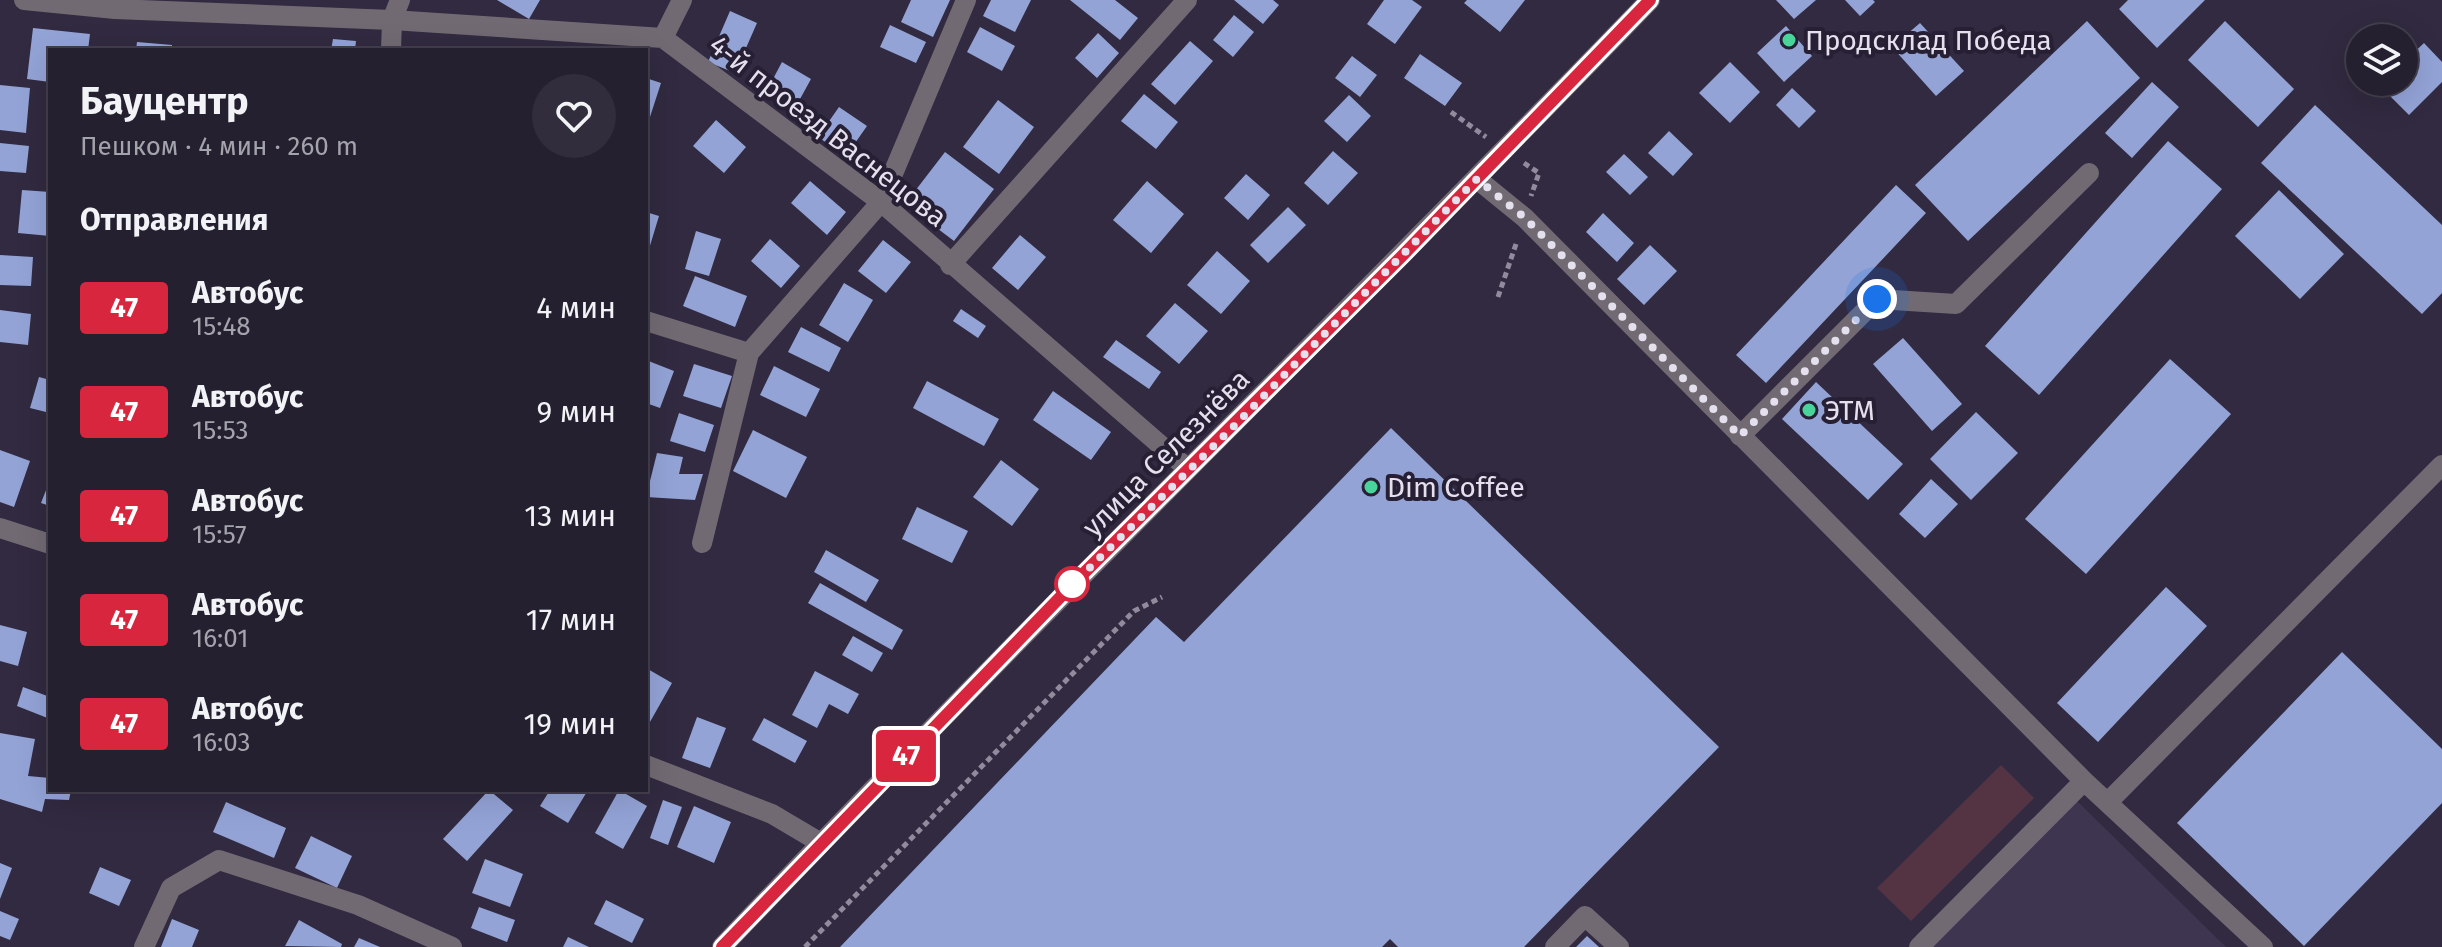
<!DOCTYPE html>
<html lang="ru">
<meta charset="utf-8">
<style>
body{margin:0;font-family:"Fira Sans",sans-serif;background:#312d3c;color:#f1f3f6;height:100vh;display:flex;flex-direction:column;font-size:30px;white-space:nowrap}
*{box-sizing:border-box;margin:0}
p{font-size:26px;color:#a3a3ab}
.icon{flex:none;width:44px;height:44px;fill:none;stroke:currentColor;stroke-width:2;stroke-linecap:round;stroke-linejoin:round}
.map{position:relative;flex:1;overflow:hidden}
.side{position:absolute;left:48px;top:48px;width:600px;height:744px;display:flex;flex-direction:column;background:#252030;border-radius:0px;box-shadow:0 8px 32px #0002,0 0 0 2px #423e4c}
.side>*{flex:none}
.badge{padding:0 16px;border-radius:6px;font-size:28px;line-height:52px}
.buttons{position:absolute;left:2346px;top:24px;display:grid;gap:16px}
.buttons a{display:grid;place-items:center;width:72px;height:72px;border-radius:50%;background:#252030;box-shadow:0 8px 32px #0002,0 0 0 2px #423e4c;font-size:40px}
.you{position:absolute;width:40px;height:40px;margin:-20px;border:6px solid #fff;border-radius:50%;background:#1a73e8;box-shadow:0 0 0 12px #1a73e833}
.map>.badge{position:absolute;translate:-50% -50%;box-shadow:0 0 0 4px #fff}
h2{padding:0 32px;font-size:30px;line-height:72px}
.round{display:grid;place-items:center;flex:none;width:84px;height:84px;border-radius:42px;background:#312d3c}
.overview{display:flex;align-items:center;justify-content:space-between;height:136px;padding:0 32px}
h1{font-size:38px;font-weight:700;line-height:60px}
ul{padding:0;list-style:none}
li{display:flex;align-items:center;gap:24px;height:104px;padding:0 32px}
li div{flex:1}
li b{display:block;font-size:30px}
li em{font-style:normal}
li .badge{min-width:88px;font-weight:700;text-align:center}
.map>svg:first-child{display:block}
.built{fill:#3e3551}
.green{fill:#543443}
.building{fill:#93a3d6}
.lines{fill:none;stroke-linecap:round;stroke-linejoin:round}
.path{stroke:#918b9d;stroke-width:5;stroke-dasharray:6 4;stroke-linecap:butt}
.minor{stroke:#726a73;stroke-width:20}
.line-casing{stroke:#fff;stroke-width:18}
.line{stroke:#d7263d;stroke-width:12}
.walk{stroke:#e4e0ee;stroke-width:8;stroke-dasharray:0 14.4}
.poi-dot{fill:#49d49c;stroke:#272035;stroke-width:3}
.stop-dot{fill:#fff;stroke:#d7263d;stroke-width:4}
.labels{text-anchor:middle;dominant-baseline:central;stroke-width:8;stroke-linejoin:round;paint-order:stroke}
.poi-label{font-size:28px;fill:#e4e0ee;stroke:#272035;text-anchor:start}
.street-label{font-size:28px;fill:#e4e0ee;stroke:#272035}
</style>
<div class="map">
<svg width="2442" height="947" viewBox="0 0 2442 947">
<rect width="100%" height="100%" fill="#312a40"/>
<path class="built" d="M2076 800 2226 947H1932Z"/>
<path class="green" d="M2001 765 2034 798 1911 921 1877 888Z"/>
<path class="building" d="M497 0H540L529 19Z
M911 0H950L933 37 901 22Z
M991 0H1031L1015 32 983 16Z
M1070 0H1115L1138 18 1120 40Z
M1234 0H1273L1279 5 1263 24Z
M1384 0H1412L1422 7 1395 44 1367 24Z
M1467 0H1525L1500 32 1464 3Z
M1776 0H1816L1794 19Z
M1845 0H1873L1875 2 1860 16Z
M2128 0H2205L2157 48 2119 9Z
M730 11 757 23 735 73 708 62Z
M1234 15 1254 32 1233 57 1213 40Z
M2087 21 2140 78 1968 241 1915 185Z
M2225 21 2294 89 2258 127 2188 60Z
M1920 23 1964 71 1936 96 1892 47Z
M890 25 926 42 916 63 880 47Z
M1786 26 1812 56 1784 82 1757 53Z
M980 27 1015 46 1002 71 967 52Z
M33 28 90 34 88 50H50V82L27 79Z
M1098 33 1119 53 1097 78 1075 58Z
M333 39 356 41 355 50H331Z
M1190 41 1213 61 1175 105 1151 84Z
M137 42 172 45V50H136Z
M2424 43 2442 62V82L2409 115 2380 86 2384 82H2404V62Z
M1420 54 1462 83 1445 106 1404 78Z
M1352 56 1377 75 1360 97 1335 78Z
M782 62 811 79 794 110 765 94Z
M1730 62 1760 92 1730 123 1699 93Z
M646 78 661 83 649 120 646 119Z
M2152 82 2179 107 2132 158 2105 133Z
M0 85 30 88 26 133 0 130Z
M1792 88 1816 111 1799 128 1776 105Z
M1144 94 1178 122 1156 149 1121 121Z
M1349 95 1371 116 1347 142 1324 121Z
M998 100 1034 127 999 174 963 147Z
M2315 105 2442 225V293L2422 314 2261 163Z
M839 107 867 126 846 156 818 137Z
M716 120 746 147 724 173 693 146Z
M1669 131 1693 154 1673 176 1648 153Z
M2168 141 2222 189 2039 395 1985 346Z
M0 143 29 146 26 173 0 171Z
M1333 151 1358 173 1328 205 1304 183Z
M945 152 994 189 954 241 905 204Z
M1624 154 1648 177 1630 195 1606 172Z
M1246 174 1270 195 1248 220 1224 198Z
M810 181 846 212 827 235 791 203Z
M1147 181 1184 214 1151 253 1113 220Z
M1896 185 1926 213 1766 383 1736 355Z
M22 190 50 192V236L18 233Z
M2279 190 2344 254 2300 299 2235 236Z
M1288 207 1306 225 1268 263 1250 245Z
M646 212 659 216 649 249 646 248Z
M1603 213 1634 243 1617 262 1586 232Z
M696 231 721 239 709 276 685 269Z
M1020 235 1046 257 1018 290 992 268Z
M770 239 800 266 781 288 751 261Z
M883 240 911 262 886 293 858 271Z
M1650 245 1677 271 1644 305 1617 279Z
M1217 251 1250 281 1221 314 1187 285Z
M0 255 33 257 31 286 0 285Z
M695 276 747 296 735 327 683 306Z
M844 283 873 300 848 342 819 325Z
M1175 303 1208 331 1179 364 1146 336Z
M961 309 986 326 978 338 953 321Z
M0 310 31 314 28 345 0 342Z
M801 327 841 348 829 372 788 352Z
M1903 338 1962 404 1932 431 1873 364Z
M1116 340 1161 372 1149 389 1103 357Z
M2170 359 2231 414 2086 574 2025 519Z
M646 360 674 371 660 408 646 403Z
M694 364 732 376 721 408 683 396Z
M774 366 820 389 806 417 760 395Z
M39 377 50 380V413L30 408Z
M927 381 999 419 984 446 913 408Z
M1816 382 1903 464 1868 500 1782 419Z
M1053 391 1111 432 1091 460 1033 420Z
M1976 412 2018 453 1971 500 1930 459Z
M679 413 714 425 705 452 670 441Z
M1391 428 1719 747 1524 947H1398L1390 939 1382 947H840L1156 617 1184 642Z
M753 430 807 457 786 498 733 471Z
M0 450 30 461 14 507 0 502Z
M657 453 683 457 679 474H703L695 500 646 497Z
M1001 460 1039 489 1012 526 973 497Z
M1931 479 1958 504 1925 538 1899 514Z
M50 480V506L41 503Z
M917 507 968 531 952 563 902 539Z
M826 550 879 580 866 602 814 572Z
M820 583 903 630 892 650 808 603Z
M2166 587 2207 626 2098 742 2057 703Z
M0 625 27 632 18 666 0 661Z
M853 636 883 653 872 672 842 655Z
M2342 652 2442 749V803L2304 946 2177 823Z
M646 668 672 683 646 729Z
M815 671 859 694 848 714 829 704 817 728 792 715Z
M23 687 50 697V719L17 706Z
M697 717 726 728 710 768 682 758Z
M764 718 807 741 795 763 752 740Z
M0 733 35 739 28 776 50 778V790H71L69 800 45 799 42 812 0 799Z
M489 790 513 810 467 861 443 839Z
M550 790H588L568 823 540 806Z
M619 790 647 806 623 849 595 833Z
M663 800 682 807 668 845 650 838Z
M226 802 286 828 274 858 213 832Z
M694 806 731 822 714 863 677 847Z
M311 836 352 856 337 888 295 868Z
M485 859 523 874 510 907 472 893Z
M0 863 12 868 0 899Z
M100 867 131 880 119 906 89 893Z
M606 900 644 919 632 943 594 924Z
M479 907 515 920 507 942 471 928Z
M0 911 19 919 10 940 0 936Z
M172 919 199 930 192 947H161Z
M299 920 342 944 341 947 285 946Z
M1587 936 1599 947H1576Z
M568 937 589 947H563Z
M359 938 380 947H354Z"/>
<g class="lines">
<path class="path" d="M1451 112 1486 137
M1524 163 1539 173 1531 196
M1498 297 1516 244
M805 947 1134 611 1162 597"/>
<path class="minor" d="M24 0 115 9 392 20 663 38 881 202 1188 469
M663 38 682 0
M391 50 392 20 400 0
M1477 179 1525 218 2084 781 2263 947
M950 265 1187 0
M646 321 749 353
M1740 436 1877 299 1956 304 2089 173
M0 528 50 544
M702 543 749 353 881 202 966 0
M646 765 772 814 821 843
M2108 802 2442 465
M144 947 171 888 219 860 358 905 452 947
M722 947C1026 626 1343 318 1650 0
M1555 947 1585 916 1619 947
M1919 947 2084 781"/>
</g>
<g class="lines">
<g class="line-casing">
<path id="line" d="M722 947 1071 586 1402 256 1650 0"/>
</g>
<use href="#line" class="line"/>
<path class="walk" d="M1072 584 1071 586 1237 423 1477 179 1525 218 1740 436 1877 299"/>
</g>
<g class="poi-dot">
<circle cx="1789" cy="40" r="8"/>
<circle cx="1809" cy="410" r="8"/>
<circle cx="1371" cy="487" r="8"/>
</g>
<circle class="stop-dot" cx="1072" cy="584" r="16"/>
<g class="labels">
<g class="poi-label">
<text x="1805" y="40">Продсклад Победа</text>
<text x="1825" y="410">ЭТМ</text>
<text x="1387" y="487">Dim Coffee</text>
</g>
<g class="street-label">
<text transform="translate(828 131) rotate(38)">4-й проезд Васнецова</text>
<text transform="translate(1166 453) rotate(-45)">улица Селезнёва</text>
</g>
</g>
</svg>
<div class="buttons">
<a><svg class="icon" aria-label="layers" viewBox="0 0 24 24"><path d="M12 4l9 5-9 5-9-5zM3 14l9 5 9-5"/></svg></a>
</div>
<div class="you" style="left:1877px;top:299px"></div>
<b class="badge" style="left:906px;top:756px;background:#d7263d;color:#fff">47</b>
<section class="side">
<div class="overview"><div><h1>Бауцентр</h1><p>Пешком · 4 мин · 260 m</p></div><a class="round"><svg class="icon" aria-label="heart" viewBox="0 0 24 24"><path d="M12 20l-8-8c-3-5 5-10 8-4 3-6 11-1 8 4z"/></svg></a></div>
<h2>Отправления</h2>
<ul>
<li><span class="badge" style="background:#d7263d;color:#fff">47</span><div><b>Автобус</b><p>15:48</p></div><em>4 мин</em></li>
<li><span class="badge" style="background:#d7263d;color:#fff">47</span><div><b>Автобус</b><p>15:53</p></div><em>9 мин</em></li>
<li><span class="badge" style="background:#d7263d;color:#fff">47</span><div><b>Автобус</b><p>15:57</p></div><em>13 мин</em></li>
<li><span class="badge" style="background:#d7263d;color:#fff">47</span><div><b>Автобус</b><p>16:01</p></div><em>17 мин</em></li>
<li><span class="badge" style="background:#d7263d;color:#fff">47</span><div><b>Автобус</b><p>16:03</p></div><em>19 мин</em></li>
</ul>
</section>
</div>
